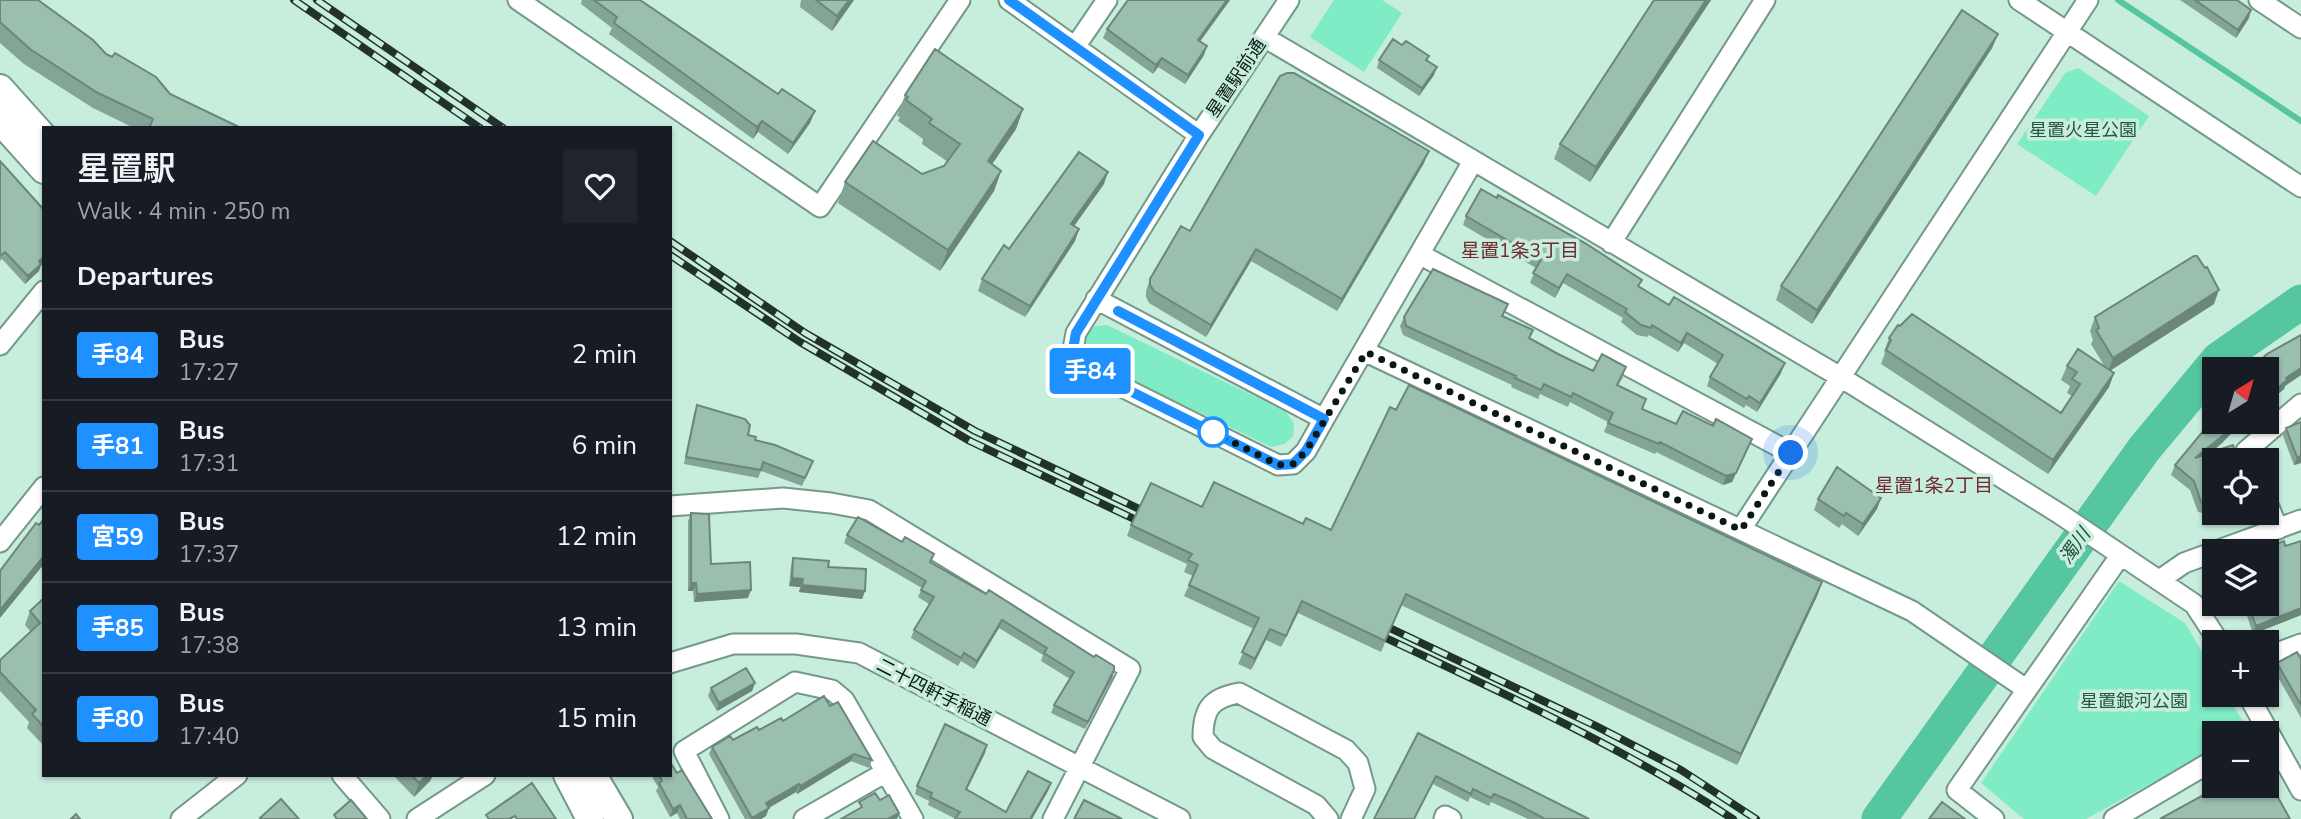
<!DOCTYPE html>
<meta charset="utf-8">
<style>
body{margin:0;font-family:"Nunito Sans","Noto Sans JP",sans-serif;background:#20242c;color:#f1f3f6;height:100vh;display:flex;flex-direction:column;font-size:26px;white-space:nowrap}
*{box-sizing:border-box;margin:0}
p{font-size:23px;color:#9ea1a6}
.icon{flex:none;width:38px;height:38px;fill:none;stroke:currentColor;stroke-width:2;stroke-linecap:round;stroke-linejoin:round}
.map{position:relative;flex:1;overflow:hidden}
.sheet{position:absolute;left:42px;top:126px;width:630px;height:651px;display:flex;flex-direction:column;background:#171b24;border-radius:0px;box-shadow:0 2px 5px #0004}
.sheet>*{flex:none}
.badge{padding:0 14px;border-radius:5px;font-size:24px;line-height:46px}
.needle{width:46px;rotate:37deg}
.fabs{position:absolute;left:2202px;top:357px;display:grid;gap:14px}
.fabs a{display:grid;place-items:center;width:77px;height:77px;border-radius:0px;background:#171b24;box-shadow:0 2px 5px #0004;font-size:35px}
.you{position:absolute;width:35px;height:35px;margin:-18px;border:5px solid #fff;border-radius:50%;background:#1a73e8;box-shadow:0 0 0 10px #1a73e833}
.map>.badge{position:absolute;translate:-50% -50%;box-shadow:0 0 0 4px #fff}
h2{padding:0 35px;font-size:26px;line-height:63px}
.round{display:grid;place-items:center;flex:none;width:74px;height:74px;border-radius:0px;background:#20242c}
.overview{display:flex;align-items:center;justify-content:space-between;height:119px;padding:0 35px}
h1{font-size:33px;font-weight:600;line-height:52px}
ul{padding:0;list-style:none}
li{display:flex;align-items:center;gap:21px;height:91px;padding:0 35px;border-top:2px solid #363941}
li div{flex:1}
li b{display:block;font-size:26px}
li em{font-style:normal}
li .badge{min-width:77px;font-weight:700;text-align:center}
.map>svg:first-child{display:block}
.green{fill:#80ecc5}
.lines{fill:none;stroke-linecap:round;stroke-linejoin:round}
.stream{stroke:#56c6a0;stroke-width:6}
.river{stroke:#56c6a0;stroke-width:35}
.minor-casing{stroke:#749889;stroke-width:23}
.highway-casing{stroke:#749889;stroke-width:30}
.minor{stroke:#fff;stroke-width:19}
.highway{stroke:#fff;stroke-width:26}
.rail-casing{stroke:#21322b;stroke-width:8}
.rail{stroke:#c7eddd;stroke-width:5;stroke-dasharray:16;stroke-linecap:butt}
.wall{fill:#84a496}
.shaded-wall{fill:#6c867a}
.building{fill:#9abfaf;stroke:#6c867a;stroke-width:2}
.line-casing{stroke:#fff;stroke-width:16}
.line{stroke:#1e90ff;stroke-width:10}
.walk{stroke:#0a1813;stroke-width:7;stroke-dasharray:0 12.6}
.stop-dot{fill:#fff;stroke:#1e90ff;stroke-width:3.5}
.labels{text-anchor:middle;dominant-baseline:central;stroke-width:7;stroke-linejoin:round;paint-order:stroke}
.street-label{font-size:18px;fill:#0a1813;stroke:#c7eddd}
.park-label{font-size:18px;fill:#295747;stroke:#c7eddd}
.neighbourhood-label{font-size:19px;fill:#702a30;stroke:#c7eddd}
.water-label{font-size:19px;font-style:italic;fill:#204f3f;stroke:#c7eddd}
</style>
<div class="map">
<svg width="2301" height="819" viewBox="0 0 2301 819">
<rect width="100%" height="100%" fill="#c7eddd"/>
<path class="green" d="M1334 0H1382L1402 13 1364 72 1310 37Z
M2078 68 2149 116 2096 196 2017 144 2065 73Z
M1107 325 1285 411 1294 423 1293 436 1285 444 1271 447 1088 359 1083 347 1085 335 1095 326Z
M2119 581 2185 623 2214 672V695H2227L2248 730 2242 733H2214V749L2086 819H2024L1981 783Z"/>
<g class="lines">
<path class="stream" d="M2118 0 2301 121"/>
<path class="river" d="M1879 819 2144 449 2219 359 2301 302"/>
<g class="minor-casing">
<path id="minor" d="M518 0 820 207 960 0
M1009 0 1199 135
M2019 0 2301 187
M2259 0 2301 28
M1264 37 1842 378 2060 514 2194 604 2219 642
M1075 47 1107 0
M1611 243 1765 0
M1421 255 1791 453
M1096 299 1324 419 1306 451 1293 464 1278 465 1082 367 1073 349 1076 333 1199 135 1289 0
M0 345 44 291
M1366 352 1912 611 2026 689
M1324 419 1472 163
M2250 460 2246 451 2301 404
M2266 500 2278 529
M670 506 783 498 831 503 869 510 1130 669 1053 819
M1741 529 2088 0
M0 542 44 487
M2216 551 2301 520
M2161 579 2184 563 2214 552
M2266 657 2301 644
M670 663 733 644H796L859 653 1180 819
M2248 695 2301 790
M342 775 380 819
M181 819 237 775
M417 819 485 775
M719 819 684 751 795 682 832 690 844 700 913 819
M804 819 886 772
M1328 819 1316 805 1213 749 1203 737C1203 709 1211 698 1239 693L1346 750 1358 763 1365 789 1351 819
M1444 819 1445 816 1451 819
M1994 819 1957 790 2120 556
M2114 819 2214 760"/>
</g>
<g class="highway-casing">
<path id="highway" d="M0 88 44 137
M0 121 44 170
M567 775 590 819
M593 775 619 819"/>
</g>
<use href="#minor" class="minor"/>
<use href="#highway" class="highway"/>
<g class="rail-casing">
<path id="rail" d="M294 0 480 128
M317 0 503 128
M670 241 805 333 975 431 1156 517
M670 255 800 342 970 441 1151 527
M1375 621 1596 726 1681 770 1756 819
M1369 630C1493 689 1618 744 1733 819"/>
</g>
<use href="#rail" class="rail"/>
</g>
<path class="wall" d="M0 0 106 54 170 94 241 128H134L93 108 24 64 0 43Z
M582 0H640L778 94 815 111 810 123 788 154 758 132 753 139 609 34 612 28 581 4Z
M801 0H854L832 31 800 7Z
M1128 0H1230L1200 42 1204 55 1185 84 1158 67 1153 74 1103 38 1107 29Z
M1654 0H1711L1590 182 1554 159 1560 144Z
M2180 0H2237L2249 18 2236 38Z
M1998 34 1992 48 1812 324 1776 300 1781 286Z
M1402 45 1429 56 1427 61 1434 75 1419 96 1377 68 1379 60Z
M905 95 1023 109 1016 129 992 164 1001 171 994 191 940 271 838 203 845 182 922 174 944 166 948 162 922 144 923 139 898 121 900 117 897 116Z
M0 161 41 265 39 271 25 284 2 259 0 261Z
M1424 163 1337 311 1251 261 1206 337 1149 303 1146 297V291L1150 279 1190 231Z
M1104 184 1074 226 1079 229 1075 241 1025 317 978 291 982 279 1009 249Z
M1466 216 1639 287 1781 373 1757 412 1746 405 1744 408 1707 386 1710 377 1718 364 1684 343 1678 352 1649 335 1647 337 1637 335 1621 322 1623 318 1563 283 1555 298 1530 283 1536 268 1463 225Z
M2214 304 2111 370 2114 373 2109 387 2048 474 1881 364 1885 353 1884 352 1889 338 2061 413 2072 396 2067 393 2070 386 2061 380 2067 366 2105 367 2091 344 2093 340 2090 331 2095 317Z
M1503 316 1533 330 1530 338 1558 354 1593 371 1623 377 1618 385 1642 409 1676 424 1713 426 1752 439 1732 482 1723 485 1656 452 1655 454 1604 432 1608 422 1570 402 1568 407 1540 394 1538 399 1511 387 1512 385 1403 335 1400 326 1404 317Z
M2301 335V375L2285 386 2284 389 2266 404V369Z
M697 405 755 440 813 461 802 486 761 471 758 478 684 464 694 413Z
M2214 422H2242L2222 443 2210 453 2214 460V513H2239L2236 520 2198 512 2190 490 2171 475 2175 465Z
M2301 422V463L2294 465 2283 436 2286 428Z
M1881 498 1877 509 1858 536 1842 524 1839 528 1814 510 1818 499Z
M1202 507 1303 524 1331 530 1818 594 1737 765 1401 605 1381 652 1298 613 1281 647 1266 640 1251 670 1238 664 1254 629 1184 596 1193 576 1184 572 1187 564 1127 536 1131 525Z
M691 513 711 564 748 598 694 602 693 591H688V521Z
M847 535 931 563 1114 670 1112 678 1085 729 1051 713 1054 705 1070 679 1041 661 1043 655 999 628 974 669 961 661 958 666 911 638 914 630 929 604 918 597 922 588 844 543Z
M2301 541V615L2253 634 2243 604H2266L2285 546Z
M793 558 828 567 865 591 862 599 799 592 800 587 789 586 791 566Z
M44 598V746L27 728 29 722 0 691V660L31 632 25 625 30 611Z
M2301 659V718L2274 670 2277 663Z
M755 683 752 691 717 711 708 696 711 688Z
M830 706 872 760 869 768 851 761 797 794 796 792 769 808 766 816 761 819H745L709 754 712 747 733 740 783 721Z
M1418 733 1589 819H1528L1491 802 1489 806 1470 797 1468 802 1433 784Z
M985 753 967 789 1006 812 1051 783 1048 791 1032 819H956L928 805 929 801 915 794 917 786Z
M2266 761 2270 781 2205 794V793L2207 785Z
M677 773 712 819H680L677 813 670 817 656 791 658 787 651 775H670Z
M393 775H433L430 781 414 797Z"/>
<path class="shaded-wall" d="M849 0H854L832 31 837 16Z
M1227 0H1230L1194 49 1198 40Z
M1706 0H1711L1590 182 1596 167Z
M2251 10 2249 18 2236 38 2238 30Z
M1998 34 1992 48 1812 324 1817 310Z
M1207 46 1204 55 1185 84 1188 75Z
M1162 58 1158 67 1153 74 1156 65Z
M1437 67 1434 75 1419 96 1422 88Z
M1023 109 1016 129 980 182 988 161Z
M815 111 810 123 788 154 793 143Z
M762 121 758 132 753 139 757 127Z
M1429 151 1424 163 1337 311 1342 299Z
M1001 171 994 191 940 271 948 250Z
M1108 172 1104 184 1067 236 1071 224Z
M1079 229 1075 241 1025 317 1030 306Z
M1256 249 1251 261 1206 337 1211 325Z
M44 257V263L41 265 39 271 25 284 28 276 39 261Z
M1567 274 1563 283 1555 298 1559 288Z
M2219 290 2214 304 2108 372 2113 358Z
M1687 333 1684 343 1678 352 1681 343Z
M1785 363 1781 373 1757 412 1760 403Z
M2301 368V375L2285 386 2284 389 2266 404 2270 395 2286 378Z
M2114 373 2109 387 2048 474 2053 460Z
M2236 422H2242L2222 443 2192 468 2195 458Z
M1752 439 1732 482 1723 485 1726 476Z
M2301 456V463L2294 465 2297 457Z
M1881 498 1877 509 1858 536 1863 524Z
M44 556V564L0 618V610Z
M792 578 803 579 800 587 789 586Z
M1822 582 1818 594 1737 765 1741 754Z
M691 583H696L693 591H688Z
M802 585 865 591 862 599 799 592Z
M751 590 748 598 694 602 697 594Z
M1302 601 1298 613 1281 647 1286 636Z
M2301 608V615L2253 634 2256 626Z
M1002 620 999 628 974 669 977 661Z
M1270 629 1266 640 1251 670 1255 659Z
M1114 670 1112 678 1085 729 1088 722Z
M755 683 752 691 717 711 719 703Z
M987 745 985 753 963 797 966 789Z
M854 754 851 761 797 794 800 786Z
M2273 773 2270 781 2266 783V776Z
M427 775H433L430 781 414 797 419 783Z
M1051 783 1048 791 1032 819H1030Z
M799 784 796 792 763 811 766 803Z
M680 805 677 813 670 817 673 809Z
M769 808 766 816 761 819H751Z
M899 813 897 819H888Z"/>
<path class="building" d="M0 0H38L93 40 106 54 112 57 115 53 156 77 170 94 241 128H149L153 119 98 93 30 49 0 22Z
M594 0H640L778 94 782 89 815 111 793 143 762 121 757 127 614 23 617 17Z
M816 0H849L837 16Z
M1128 0H1227L1198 40 1207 46 1188 75 1162 58 1156 65 1107 29Z
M1654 0H1706L1596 167 1560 144Z
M2195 0H2237L2251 10 2238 30Z
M1962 10 1998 34 1817 310 1781 286Z
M1393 39 1402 45 1406 41 1429 56 1426 60 1437 67 1422 88 1379 60Z
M935 49 1023 109 988 161 1001 171 948 250 845 182 873 141 922 174 944 166 960 144 929 123 932 119 906 100 908 97 905 95Z
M1287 73H1294L1429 151 1342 299 1256 249 1211 325 1154 291 1150 285V279L1181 226 1190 231 1280 76Z
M1079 152 1108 172 1071 224 1079 229 1030 306 982 279 1004 245 1009 249Z
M0 161 44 210V257L39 261 41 264 28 276 5 252 0 256Z
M1481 189 1497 198 1498 195 1585 243 1642 280 1638 286 1669 305 1674 297 1785 363 1760 403 1749 396 1747 399 1710 377 1723 355 1687 333 1681 343 1652 325 1651 328 1641 325 1625 312 1627 309 1567 274 1559 288 1533 273 1541 260 1466 216Z
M2194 256H2197L2205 268 2207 267 2219 290 2113 358 2096 330 2099 328 2095 317Z
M1433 269 1508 304 1502 316 1533 330 1529 338 1558 354 1593 371 1602 354 1626 367 1617 385 1646 399 1642 409 1676 424 1683 411 1713 426 1716 419 1752 439 1736 473 1726 476 1660 442 1659 444 1608 423 1613 413 1573 393 1571 397 1544 384 1541 390 1515 378 1516 376 1406 326 1404 317Z
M1912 314 2061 413 2080 384 2072 379 2077 372 2067 366 2078 349 2114 373 2053 460 1886 350 1891 340 1889 338 1898 325 1900 326Z
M2301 335V368L2286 378 2287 380 2270 395 2266 390V369H2251L2267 354Z
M1409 385 1822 582 1741 754 1406 594 1385 641 1302 601 1286 636 1270 629 1255 659 1242 652 1259 618 1189 585 1198 565 1188 560 1192 554 1131 525 1151 483 1202 507 1214 482 1303 524 1306 518 1331 530 1390 407 1396 410Z
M697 405 745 419 750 425 748 435 756 437 755 440 775 445 813 461 805 478 763 462 761 470 686 457Z
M2214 418V422H2236L2226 433 2195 458 2233 445 2238 460H2214V505L2201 502 2194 481 2175 465Z
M2301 422V456L2297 457 2286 428Z
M1837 467 1881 498 1863 524 1846 513 1844 516 1818 499Z
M691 513 709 514 711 564 750 562 751 590 697 594 696 583H691Z
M858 517 902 542 905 537 934 554 930 562 986 594 989 590 1094 657 1096 655 1114 666V670L1088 722 1054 705 1074 672 1044 653 1047 648 1002 620 977 661 964 653 961 658 914 630 934 597 921 590 926 581 847 535Z
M44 519V556L0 610V571L36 523 39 525Z
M2284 541 2285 546 2301 541V608L2256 626 2248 604H2266V551H2259Z
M793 558 829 561 828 567 866 569 865 591 802 585 803 579 792 578Z
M44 598V727L32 714 36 710 0 672V660L40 623 30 611Z
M2297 652 2301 659V705L2277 663Z
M746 668 755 683 719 703 711 688Z
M824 696 830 706 838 702 872 760 854 754 800 786 799 784 766 803 769 808 752 818 712 747 730 736 733 740 757 727 759 730 781 718 783 721Z
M945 724 987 745 966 789 1006 812 1028 771 1051 783 1030 819H955L960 812 930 797 932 793 917 786Z
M1418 733 1589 819H1545L1515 803 1494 794 1491 798 1473 789 1471 794 1436 776 1414 819H1374Z
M2266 761 2273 773 2266 776 2290 819H2160L2211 791 2207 785 2214 782V786H2266Z
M670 762 677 773 682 770 712 819H687L680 805 673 809 659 783 662 781 659 775H670Z
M411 775H427L419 783Z
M532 783 556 819H517L515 816 509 819H489L486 815Z
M875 793 880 800 889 795 899 813 888 819H841L862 807 859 802Z
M281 799 299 819H261L260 818Z
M351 800 367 819H337L334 815Z
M1084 800 1122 819H1074Z
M1942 802 1965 819H1929Z
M76 814 80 819H71Z"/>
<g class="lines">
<g class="line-casing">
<path id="line" d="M1009 0 1199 135 1076 333 1073 349 1082 367 1278 465 1293 464 1306 451 1324 419 1118 311"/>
</g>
<use href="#line" class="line"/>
<path class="walk" d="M1213 432 1278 465 1293 464 1306 451 1366 352 1741 530 1791 453"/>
</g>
<circle class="stop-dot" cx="1213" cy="432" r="14"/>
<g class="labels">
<g class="street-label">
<text transform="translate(1236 78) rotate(-56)">星置駅前通</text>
<text transform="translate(934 692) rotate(27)">二十四軒手稲通</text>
</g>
<g class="park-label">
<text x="2083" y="130">星置火星公園</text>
<text x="2134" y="701">星置銀河公園</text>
</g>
<g class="neighbourhood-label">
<text x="1520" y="251">星置1条3丁目</text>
<text x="1934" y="486">星置1条2丁目</text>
</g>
<g class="water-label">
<text transform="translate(2075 546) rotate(-54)">濁川</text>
</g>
</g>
</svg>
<div class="fabs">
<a><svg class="needle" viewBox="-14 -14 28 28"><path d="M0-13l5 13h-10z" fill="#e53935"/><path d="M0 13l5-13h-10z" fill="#9ea1a6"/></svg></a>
<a><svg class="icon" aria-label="locate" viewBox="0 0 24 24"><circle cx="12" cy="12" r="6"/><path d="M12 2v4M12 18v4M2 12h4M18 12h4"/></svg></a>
<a><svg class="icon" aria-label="layers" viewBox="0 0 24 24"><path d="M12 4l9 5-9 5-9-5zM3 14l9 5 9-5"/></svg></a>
<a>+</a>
<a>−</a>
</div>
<div class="you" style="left:1791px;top:453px"></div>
<b class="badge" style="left:1090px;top:371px;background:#1e90ff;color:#fff">手84</b>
<section class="sheet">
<div class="overview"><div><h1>星置駅</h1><p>Walk · 4 min · 250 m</p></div><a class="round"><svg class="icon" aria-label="heart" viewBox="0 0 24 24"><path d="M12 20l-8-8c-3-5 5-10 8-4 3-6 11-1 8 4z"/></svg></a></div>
<h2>Departures</h2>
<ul>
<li><span class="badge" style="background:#1e90ff;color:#fff">手84</span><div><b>Bus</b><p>17:27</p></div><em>2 min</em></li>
<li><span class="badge" style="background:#1e90ff;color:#fff">手81</span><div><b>Bus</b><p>17:31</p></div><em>6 min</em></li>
<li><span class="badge" style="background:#1e90ff;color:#fff">宮59</span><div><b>Bus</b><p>17:37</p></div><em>12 min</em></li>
<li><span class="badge" style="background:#1e90ff;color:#fff">手85</span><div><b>Bus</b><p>17:38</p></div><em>13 min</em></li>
<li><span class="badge" style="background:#1e90ff;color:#fff">手80</span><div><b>Bus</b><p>17:40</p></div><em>15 min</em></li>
</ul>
</section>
</div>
